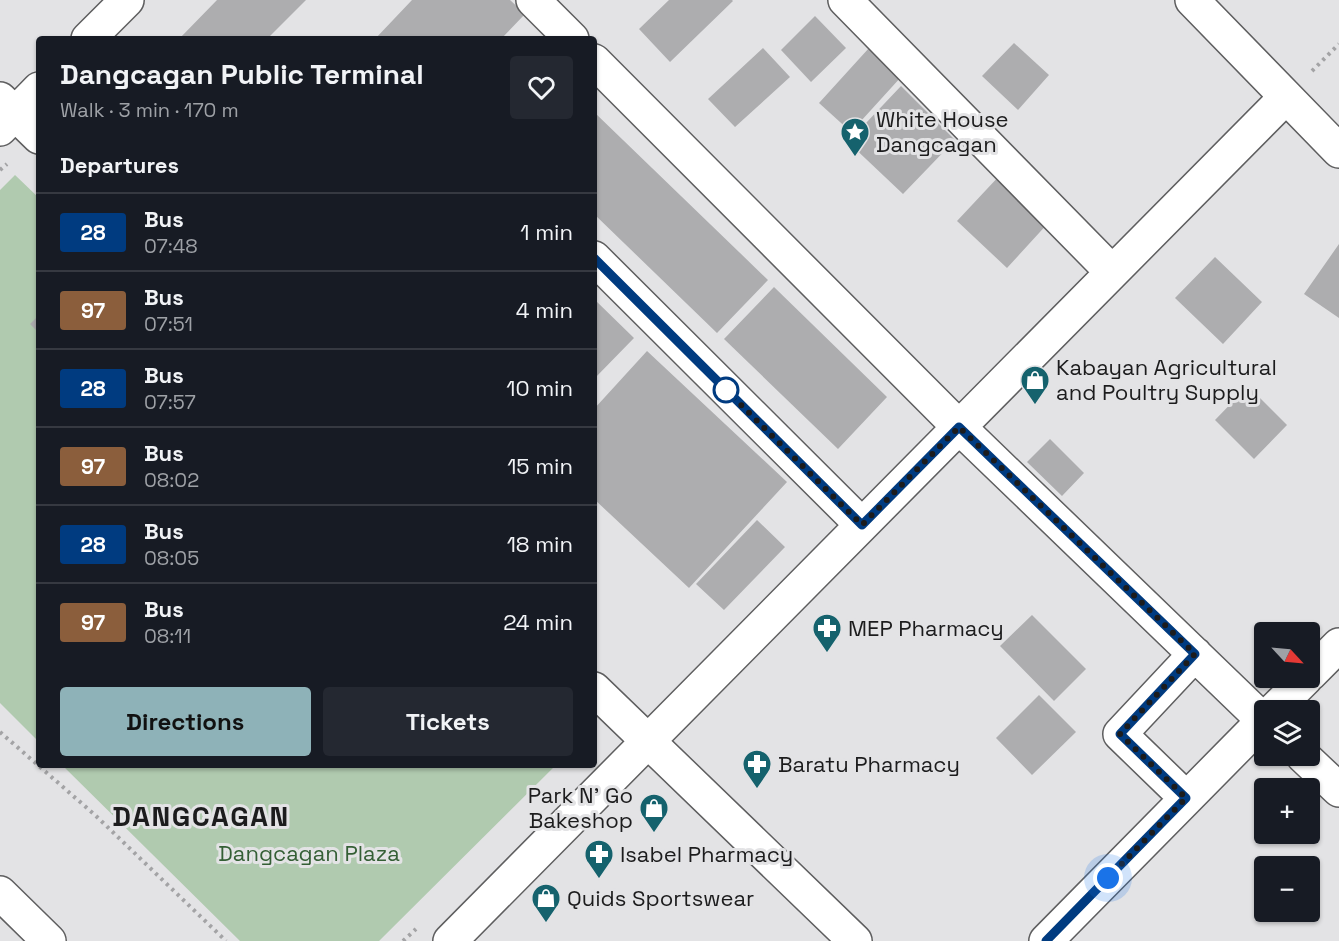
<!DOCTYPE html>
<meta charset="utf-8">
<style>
body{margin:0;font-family:"Space Grotesk",sans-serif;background:#242831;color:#f1f3f6;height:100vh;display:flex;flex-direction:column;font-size:22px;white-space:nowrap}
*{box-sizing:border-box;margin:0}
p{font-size:20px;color:#9ea1a6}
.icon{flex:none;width:33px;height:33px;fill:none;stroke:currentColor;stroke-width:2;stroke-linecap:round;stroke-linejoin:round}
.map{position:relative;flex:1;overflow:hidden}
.sheet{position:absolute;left:36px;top:36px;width:561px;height:732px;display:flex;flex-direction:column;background:#171b24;border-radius:6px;box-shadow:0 2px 4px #0004}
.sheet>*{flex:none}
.badge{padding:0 12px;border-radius:4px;font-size:21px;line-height:39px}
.needle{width:39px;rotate:116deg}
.tools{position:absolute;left:1254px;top:622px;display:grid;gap:12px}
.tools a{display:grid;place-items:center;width:66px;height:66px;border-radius:6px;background:#171b24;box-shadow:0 2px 4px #0004;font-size:30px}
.you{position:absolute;width:30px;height:30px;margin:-15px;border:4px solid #fff;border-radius:50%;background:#1a73e8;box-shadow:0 0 0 9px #1a73e833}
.map>.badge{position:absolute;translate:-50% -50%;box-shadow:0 0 0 3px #fff}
h2{padding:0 24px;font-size:22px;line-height:54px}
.round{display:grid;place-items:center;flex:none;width:63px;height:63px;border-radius:6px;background:#242831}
.headline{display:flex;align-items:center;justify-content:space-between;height:102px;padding:0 24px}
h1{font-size:28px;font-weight:700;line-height:45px}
.primary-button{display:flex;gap:12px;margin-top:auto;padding:12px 24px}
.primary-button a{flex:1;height:69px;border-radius:6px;background:#8eb2b8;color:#111;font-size:24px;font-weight:700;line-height:69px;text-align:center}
.primary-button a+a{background:#242831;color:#f1f3f6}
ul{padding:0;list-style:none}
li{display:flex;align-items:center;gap:18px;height:78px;padding:0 24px;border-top:2px solid #363941}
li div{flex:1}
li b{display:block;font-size:22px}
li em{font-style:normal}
li .badge{min-width:66px;font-weight:700;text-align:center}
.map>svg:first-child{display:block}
.green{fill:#b0caaf}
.building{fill:#adadaf}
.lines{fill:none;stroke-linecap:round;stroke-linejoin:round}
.minor-casing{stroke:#5e5e5f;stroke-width:36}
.highway-casing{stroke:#5e5e5f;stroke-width:36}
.path{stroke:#a3a3a5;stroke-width:4;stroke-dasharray:3 4.5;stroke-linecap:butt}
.minor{stroke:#fff;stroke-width:33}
.highway{stroke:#fff;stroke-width:33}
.line-casing{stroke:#fff;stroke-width:14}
.line{stroke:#003b80;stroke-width:9}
.walk{stroke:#1c1c1d;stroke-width:6;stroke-dasharray:0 10.8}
.stop-dot{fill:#fff;stroke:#003b80;stroke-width:3}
.labels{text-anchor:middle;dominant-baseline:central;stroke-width:6;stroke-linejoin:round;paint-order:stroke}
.poi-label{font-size:22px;fill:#1c1c1d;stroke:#e3e3e5;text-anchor:start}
.park-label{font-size:22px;fill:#345f35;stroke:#e3e3e5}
.district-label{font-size:28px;font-weight:bold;letter-spacing:1.5px;fill:#1c1c1d;stroke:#e3e3e5}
</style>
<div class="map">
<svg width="1339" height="941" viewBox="0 0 1339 941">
<rect width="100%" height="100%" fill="#e3e3e5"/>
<path class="green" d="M15 175 39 198V742L0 703V190Z
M62 765H556L379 941H240Z"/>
<path class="building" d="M217 0H306L267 39H179Z
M412 0H510L525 14 501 39H375Z
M669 0H732L733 1 670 62 639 29Z
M815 16 846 48 811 82 781 50Z
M1014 43 1049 75 1018 110 982 76Z
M763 48 790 77 735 127 708 99Z
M869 48 901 77 851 132 819 103Z
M901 86 955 140 903 194 848 142Z
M594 112 768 280 717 333 594 214Z
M1001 174 1050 221 1007 268 957 221Z
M1339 244V318L1304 294Z
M1215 257 1262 302 1223 344 1175 298Z
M774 287 887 397 838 449 724 339Z
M594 299 634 338 594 379Z
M39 315V333L30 324Z
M647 351 787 482 689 588 594 499V409Z
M1248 386 1287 425 1254 459 1215 420Z
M1050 439 1084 473 1062 496 1027 462Z
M757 520 785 547 724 610 696 584Z
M1032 615 1086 669 1054 701 1000 646Z
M1039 695 1076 732 1032 775 996 738Z"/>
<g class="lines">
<g class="minor-casing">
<path id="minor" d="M533 0 572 39
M845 0 1112 272
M1192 0 1339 151
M88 39 127 0
M594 61 959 427 1264 721
M0 99 39 137
M0 129 39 89
M594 258 862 525
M1310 674 1339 645
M594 689 855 941
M1273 711 1306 678
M1303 756 1339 790
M1186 798 1120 734 1195 654
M450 941 1286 97
M1046 941 1264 720"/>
</g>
<g class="highway-casing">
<path id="highway" d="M0 893 49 941"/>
</g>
<path class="path" d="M1312 71 1339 44
M0 170 7 164
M0 732 95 815 226 941
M403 941 416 929"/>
<use href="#minor" class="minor"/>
<use href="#highway" class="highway"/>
</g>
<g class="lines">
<g class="line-casing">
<path id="line" d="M594 258 862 525 959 427 1195 654 1120 734 1186 798 1046 941"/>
</g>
<use href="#line" class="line"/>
<path class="walk" d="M726 390 862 525 959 427 1195 654 1120 734 1186 798 1108 878"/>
</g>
<defs>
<g id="sight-pin" transform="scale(1.5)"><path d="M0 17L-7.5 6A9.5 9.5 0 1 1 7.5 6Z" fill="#15626d" stroke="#e3e3e5"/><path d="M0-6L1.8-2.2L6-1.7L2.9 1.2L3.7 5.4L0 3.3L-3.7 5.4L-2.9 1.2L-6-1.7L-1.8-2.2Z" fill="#fff"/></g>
<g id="shop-pin" transform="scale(1.5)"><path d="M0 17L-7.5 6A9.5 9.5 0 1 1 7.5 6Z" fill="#15626d" stroke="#e3e3e5"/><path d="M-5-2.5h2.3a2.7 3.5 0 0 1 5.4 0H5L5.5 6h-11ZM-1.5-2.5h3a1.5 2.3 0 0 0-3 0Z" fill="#fff"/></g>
<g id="pharmacy-pin" transform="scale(1.5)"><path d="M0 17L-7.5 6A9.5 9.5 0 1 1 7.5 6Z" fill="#15626d" stroke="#e3e3e5"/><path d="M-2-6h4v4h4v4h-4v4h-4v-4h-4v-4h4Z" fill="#fff"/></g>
</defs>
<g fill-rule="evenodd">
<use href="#sight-pin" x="855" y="132"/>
<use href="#shop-pin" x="1035" y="380"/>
<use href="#pharmacy-pin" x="827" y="628"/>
<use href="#pharmacy-pin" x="757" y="764"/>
<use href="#shop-pin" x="654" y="808"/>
<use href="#pharmacy-pin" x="599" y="854"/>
<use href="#shop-pin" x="546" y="898"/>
</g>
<circle class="stop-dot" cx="726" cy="390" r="12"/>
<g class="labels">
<g class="poi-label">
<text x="876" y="119">White House<tspan x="876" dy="25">Dangcagan</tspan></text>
<text x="1056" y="367">Kabayan Agricultural<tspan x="1056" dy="25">and Poultry Supply</tspan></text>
<text x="848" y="628">MEP Pharmacy</text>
<text x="778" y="764">Baratu Pharmacy</text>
<text x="633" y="795" text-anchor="end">Park N' Go<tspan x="633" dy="25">Bakeshop</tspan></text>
<text x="620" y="854">Isabel Pharmacy</text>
<text x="567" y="898">Quids Sportswear</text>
</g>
<g class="park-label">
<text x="309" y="853">Dangcagan Plaza</text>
</g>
<g class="district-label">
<text x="201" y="816">DANGCAGAN</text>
</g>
</g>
</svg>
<div class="tools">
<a><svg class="needle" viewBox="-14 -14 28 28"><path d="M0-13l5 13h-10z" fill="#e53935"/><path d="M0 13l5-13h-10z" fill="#9ea1a6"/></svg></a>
<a><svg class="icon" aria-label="layers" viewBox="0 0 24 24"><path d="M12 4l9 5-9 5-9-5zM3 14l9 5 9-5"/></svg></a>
<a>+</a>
<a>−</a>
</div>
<div class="you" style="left:1108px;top:878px"></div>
<section class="sheet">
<div class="headline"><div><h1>Dangcagan Public Terminal</h1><p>Walk · 3 min · 170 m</p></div><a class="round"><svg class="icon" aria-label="heart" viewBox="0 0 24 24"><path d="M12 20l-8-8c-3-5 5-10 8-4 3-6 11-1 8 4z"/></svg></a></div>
<h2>Departures</h2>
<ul>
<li><span class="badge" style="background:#003b80;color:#fff">28</span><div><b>Bus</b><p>07:48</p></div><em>1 min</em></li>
<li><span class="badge" style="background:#8b5e3c;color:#fff">97</span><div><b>Bus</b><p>07:51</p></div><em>4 min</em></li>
<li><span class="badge" style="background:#003b80;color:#fff">28</span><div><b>Bus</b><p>07:57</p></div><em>10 min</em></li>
<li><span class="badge" style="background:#8b5e3c;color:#fff">97</span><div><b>Bus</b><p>08:02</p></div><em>15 min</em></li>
<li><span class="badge" style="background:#003b80;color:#fff">28</span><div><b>Bus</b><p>08:05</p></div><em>18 min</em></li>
<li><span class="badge" style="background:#8b5e3c;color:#fff">97</span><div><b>Bus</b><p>08:11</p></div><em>24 min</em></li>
</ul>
<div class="primary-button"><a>Directions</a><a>Tickets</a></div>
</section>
</div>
